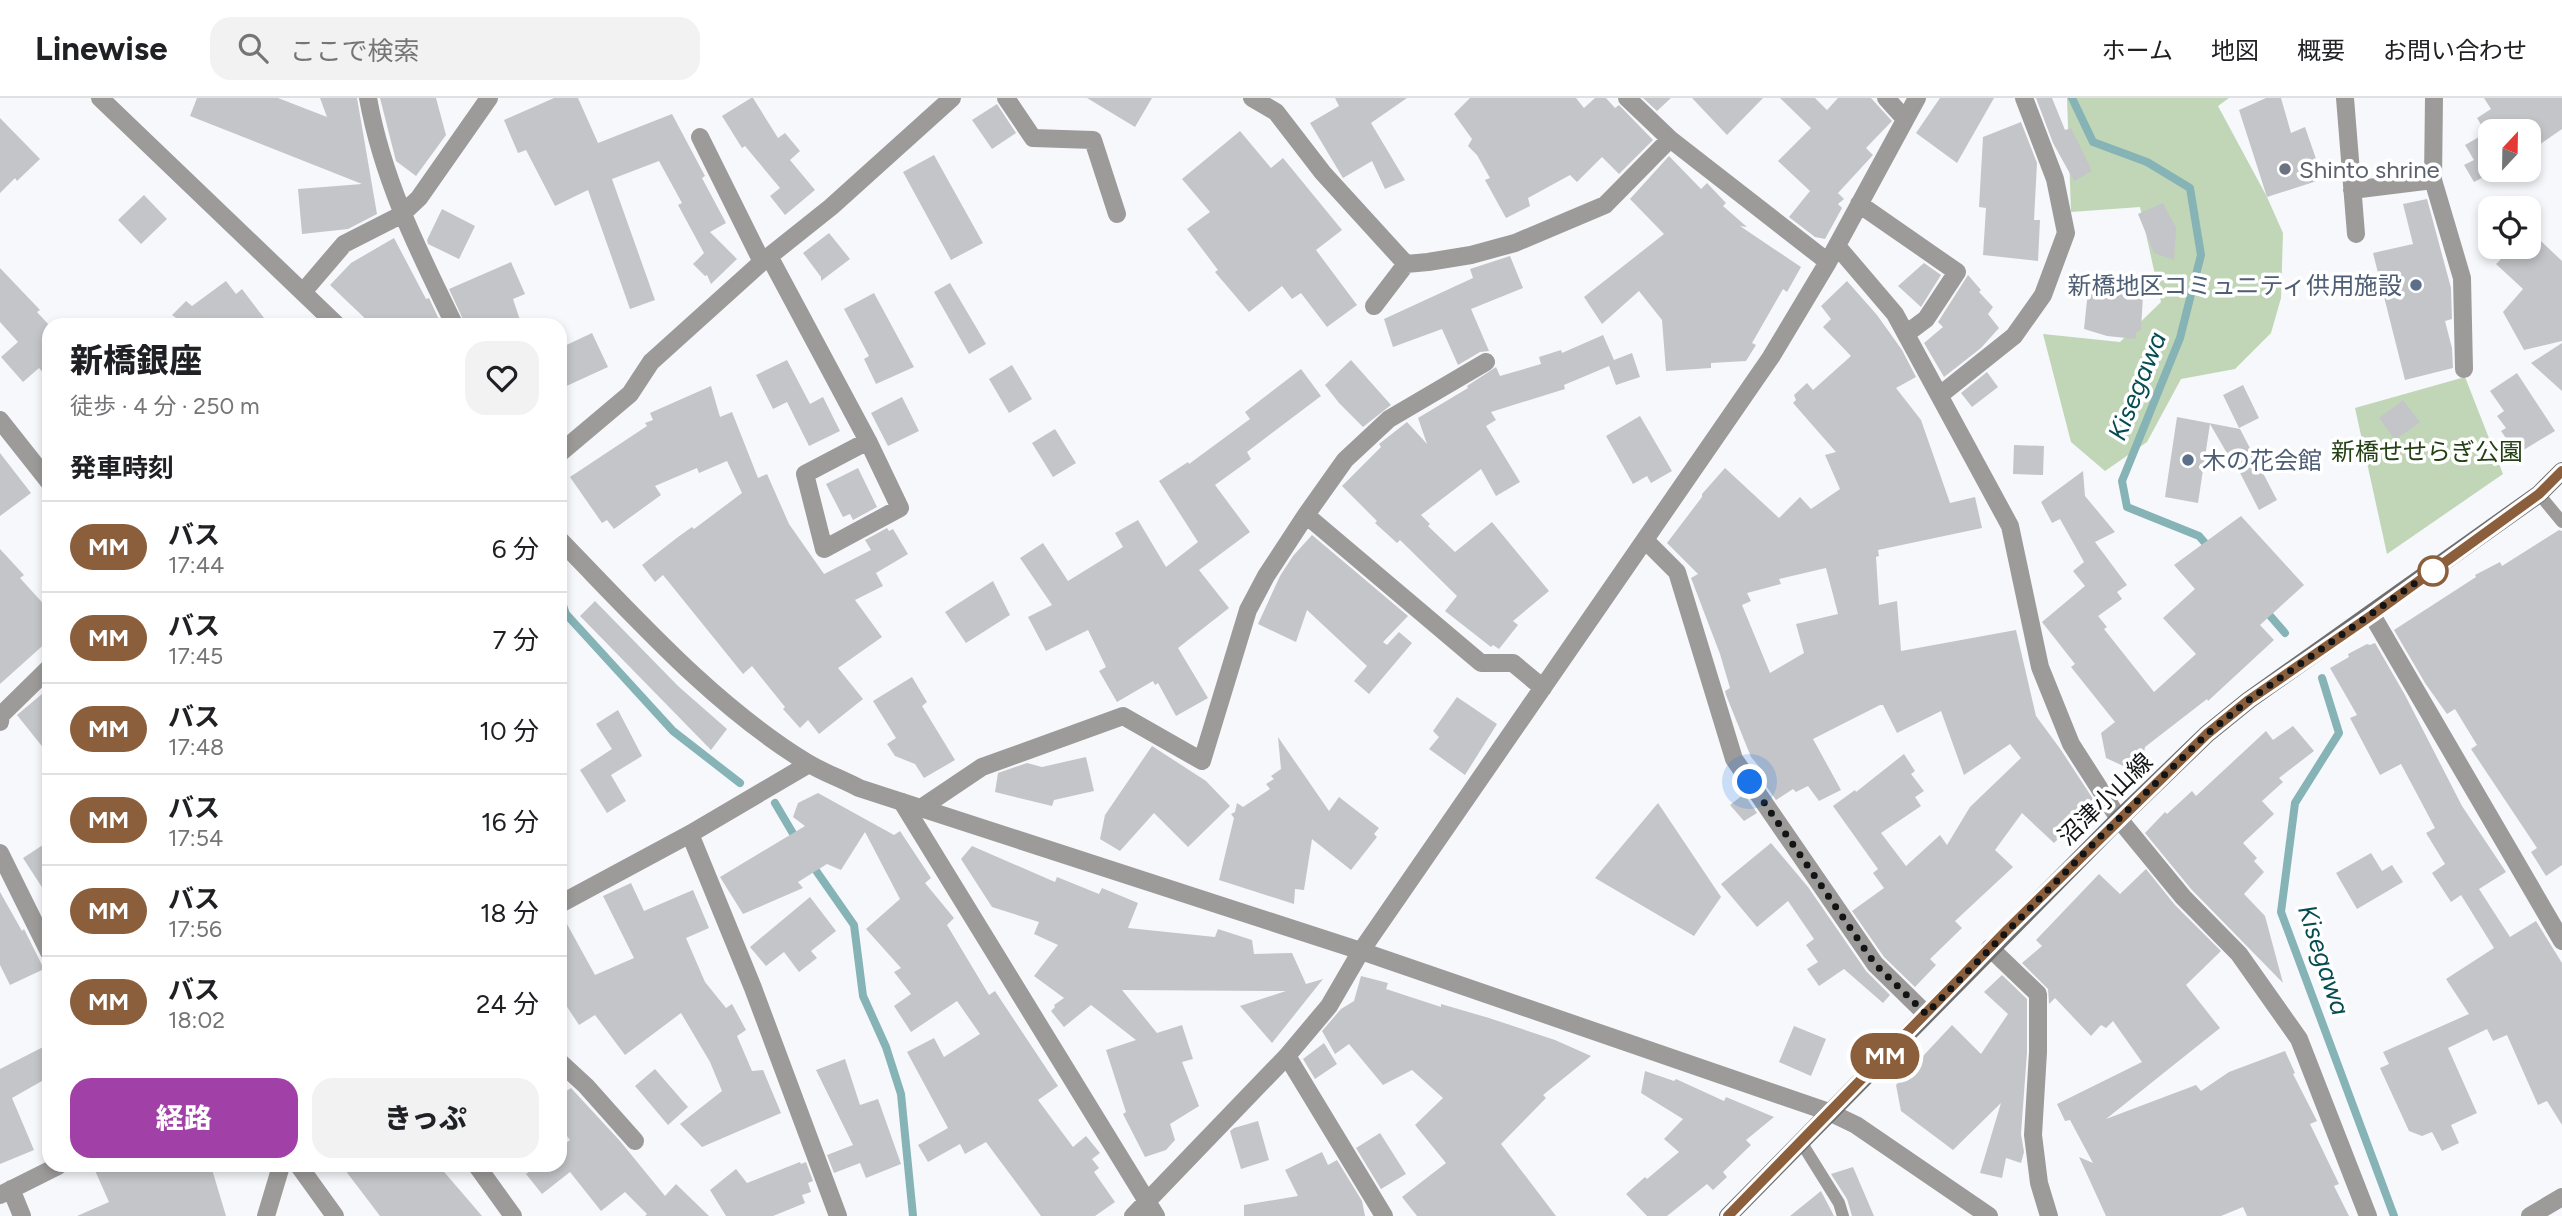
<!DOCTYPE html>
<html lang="ja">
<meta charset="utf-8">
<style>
body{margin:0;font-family:Figtree,"Noto Sans JP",sans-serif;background:#f2f2f2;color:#202124;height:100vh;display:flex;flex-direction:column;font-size:26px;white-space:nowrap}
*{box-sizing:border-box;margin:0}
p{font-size:23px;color:#757577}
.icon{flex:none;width:38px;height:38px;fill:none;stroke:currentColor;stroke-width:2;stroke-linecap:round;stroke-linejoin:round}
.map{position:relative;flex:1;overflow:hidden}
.details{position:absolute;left:42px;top:220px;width:525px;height:854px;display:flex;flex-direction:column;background:#fff;border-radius:21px;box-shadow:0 4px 10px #0003}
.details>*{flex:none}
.badge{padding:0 14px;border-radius:23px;font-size:24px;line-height:46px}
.needle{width:46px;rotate:22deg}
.fabs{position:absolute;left:2478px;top:21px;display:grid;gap:14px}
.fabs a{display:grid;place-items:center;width:63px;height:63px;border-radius:14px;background:#fff;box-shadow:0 4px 10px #0003;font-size:35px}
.you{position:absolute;width:35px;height:35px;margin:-18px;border:5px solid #fff;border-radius:50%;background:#1a73e8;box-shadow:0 0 0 10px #1a73e833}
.map>.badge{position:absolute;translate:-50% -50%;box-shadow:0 0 0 4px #fff}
h2{padding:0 28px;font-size:26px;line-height:63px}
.round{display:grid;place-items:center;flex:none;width:74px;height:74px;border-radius:21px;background:#f2f2f2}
.head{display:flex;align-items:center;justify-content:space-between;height:119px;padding:0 28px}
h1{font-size:33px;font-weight:800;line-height:52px}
.action{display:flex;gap:14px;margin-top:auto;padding:14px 28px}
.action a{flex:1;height:80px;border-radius:21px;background:#a141a8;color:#fff;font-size:28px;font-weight:800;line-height:80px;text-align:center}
.action a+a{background:#f2f2f2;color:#202124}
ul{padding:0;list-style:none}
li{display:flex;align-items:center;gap:21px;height:91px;padding:0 28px;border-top:2px solid #e0e0e0}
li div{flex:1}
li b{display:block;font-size:26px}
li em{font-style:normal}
li .badge{min-width:77px;font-weight:700;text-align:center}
header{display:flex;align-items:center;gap:42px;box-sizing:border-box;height:98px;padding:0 35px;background:#fff;border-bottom:2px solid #e0e0e0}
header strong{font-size:33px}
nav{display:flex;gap:38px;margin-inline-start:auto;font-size:24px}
.search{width:490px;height:63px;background:#f2f2f2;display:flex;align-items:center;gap:18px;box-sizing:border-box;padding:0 24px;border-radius:21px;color:#757577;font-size:26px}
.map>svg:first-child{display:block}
.green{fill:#c0d6b7}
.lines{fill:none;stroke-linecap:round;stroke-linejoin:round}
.stream{stroke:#85b3b6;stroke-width:8}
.building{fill:#c3c5c9;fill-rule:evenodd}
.service{stroke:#9d9a9a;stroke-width:12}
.minor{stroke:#9d9a9a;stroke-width:18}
.tertiary{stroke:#9d9a9a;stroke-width:18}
.secondary{stroke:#716e6e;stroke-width:18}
.line-casing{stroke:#fff;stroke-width:16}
.line{stroke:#8b5e3c;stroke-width:10}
.walk{stroke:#131415;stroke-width:7;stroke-dasharray:0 12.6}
.worship-dot{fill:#6b7280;stroke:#fff;stroke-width:2.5}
.service-dot{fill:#5c6f8a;stroke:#fff;stroke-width:2.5}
.stop-dot{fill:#fff;stroke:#8b5e3c;stroke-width:3.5}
.labels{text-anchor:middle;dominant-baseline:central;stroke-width:7;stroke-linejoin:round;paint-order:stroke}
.worship-label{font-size:24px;fill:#5b616d;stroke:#fff;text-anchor:start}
.service-label{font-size:24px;fill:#4e5e75;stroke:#fff;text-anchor:end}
.park-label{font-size:24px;fill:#234114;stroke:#fff}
.street-label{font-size:24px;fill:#131415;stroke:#fff}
.water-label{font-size:26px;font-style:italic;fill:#064d51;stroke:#fff}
</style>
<header>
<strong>Linewise</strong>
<div class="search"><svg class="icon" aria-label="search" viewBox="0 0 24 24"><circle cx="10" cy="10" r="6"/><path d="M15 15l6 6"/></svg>ここで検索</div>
<nav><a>ホーム</a><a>地図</a><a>概要</a><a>お問い合わせ</a></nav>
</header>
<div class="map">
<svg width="2562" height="1118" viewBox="0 0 2562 1118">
<rect width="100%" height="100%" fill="#f6f8fc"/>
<path class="green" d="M2067 0H2229L2218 8 2267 99 2283 135 2281 200 2271 235 2235 271 2181 281 2147 344 2105 373 2071 344 2043 236 2120 244 2161 204 2140 109 2071 114Z
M2465 279 2503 376 2387 456 2355 310Z"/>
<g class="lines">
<path class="stream" d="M2072 0 2093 44 2147 64 2190 90 2201 157 2180 240 2122 383 2127 409 2199 438 2212 453
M560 499 566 516 673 633 740 685
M2265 512 2285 535
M2322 580 2339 635 2295 705 2281 814 2394 1118
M775 705 798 744
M810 764 854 827 863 898 886 949 901 996 913 1118"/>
</g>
<path class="building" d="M197 0H278L327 19 320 0H357L377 116 348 131 302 136 298 91 362 86 190 18Z
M380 0H436L446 37 416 78 396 63Z
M554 0H578L598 45 672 16 705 78 702 80 726 125 710 134 737 161 711 186 707 177 705 178 693 166 704 155 678 107 682 105 659 63 612 81 655 202 630 211 588 92 555 108 526 52 518 55 504 22Z
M751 0H753L778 40 785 35 800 53 790 62 815 92 785 117 770 98 780 90 745 48 742 50 722 18Z
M1087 0H1152L1135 29Z
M1335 0H1407L1371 25 1405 82 1385 91 1372 63 1343 80 1310 25 1339 8Z
M1470 0H1576L1584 10 1595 0H1606L1615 10 1619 7 1653 42 1619 76 1602 59 1577 84 1570 77 1528 100 1530 108 1506 120 1485 82 1490 80 1477 57 1468 48 1472 41 1454 16Z
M1643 0H1671L1657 13Z
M1692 0H1763L1727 37Z
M1780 0H1815L1827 12 1838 0H1871L1892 23 1866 50 1873 57 1838 95 1844 101 1838 106 1842 110 1825 141 1815 139 1789 119 1810 93 1778 63 1811 30Z
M1940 0H1994L1957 65 1916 35Z
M2036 0H2052L2065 32 2071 30 2092 73 2074 83 2053 45Z
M2266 0H2281L2291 35 2305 29 2323 81 2267 99 2239 12Z
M2484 0H2562V31L2529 54V33H2490V72H2497L2474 84 2464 67 2474 62 2465 47 2486 35 2477 20 2491 11Z
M997 6 1016 35 992 51 972 22Z
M0 20 40 61 17 83 15 80 0 95Z
M2021 24 2037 65 2034 122H2040L2038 163 1983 157 1986 110 1979 109 1983 39Z
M1240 33 1271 70 1283 60 1342 132 1316 152 1357 207 1327 229 1301 195 1292 201 1282 188 1249 214 1215 174 1218 172 1187 131 1210 114 1182 81Z
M934 57 983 145 951 162 903 74Z
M1669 58 1701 91 1707 85 1726 105 1723 108 1747 129 1740 128 1801 169 1787 194 1783 191 1752 245 1756 247 1746 263 1711 265V270L1666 273 1662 222 1639 193 1602 226 1584 199 1664 136 1630 101Z
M144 97 167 121 141 146 118 122Z
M2427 101 2451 190 2452 221 2445 223 2452 250 2453 270 2405 282 2373 155 2413 146 2403 106Z
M2163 105 2176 130 2174 162 2154 155 2138 116Z
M442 111 475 128 459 161 428 146 427 142Z
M2529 132 2562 163V243L2524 252 2503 214 2523 191 2496 166 2513 149H2529Z
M829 135 850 161 821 183V179L803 155Z
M394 140 426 201 429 200 442 228H373L330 187 351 165Z
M1510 158 1523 190 1471 211 1489 253 1480 254 1458 267 1442 231 1393 249 1384 221 1473 180 1470 171Z
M511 164 525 196 513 201 522 228H466L449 191Z
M1924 165 1941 177 1921 209 1898 188Z
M0 170 40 212 37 214 49 227V281L39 270 23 284 1 259 18 244 0 224Z
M1968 177 1981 192 1979 194 1993 209 1988 216 1999 230 1981 250 1944 279 1924 245 1943 229 1938 224Z
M226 183 236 196 242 191 270 228H166L176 220 172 217 186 203 192 208Z
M1847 183 1877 217 1902 252 1916 279 1896 290 1921 322 1950 405 1975 399 1982 430 1878 452 1879 458 1876 459 1879 507 1897 503 1901 553 2016 532 2036 618 2061 652 2095 704 2054 745 2022 715 1995 752 2013 769 1955 823 1962 830 1930 861 1936 867 1915 889 1884 859 1852 813 1884 790 1873 775 1878 771 1833 708 1855 692 1856 694 1904 656 1915 673 1911 676 1924 693 1915 699 1921 708 1881 735 1906 768 1940 737 1947 747 1970 709 2021 660 2010 646 1964 677 1941 613 1897 635 1883 607H1880L1813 641 1841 692 1819 703 1808 688 1796 694 1793 691 1776 702 1761 681 1766 677 1751 659 1726 597 1725 593 1730 590 1720 556 1691 480 1698 476 1667 445 1702 399V396L1725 370 1779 420 1800 399 1811 411 1840 391 1825 357 1836 354 1793 305 1796 302 1794 297 1807 285 1813 292 1851 258 1823 229 1831 221 1821 208ZM1826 470 1838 516 1796 526 1804 555 1770 575 1742 507 1751 503 1747 495 1781 486 1779 481Z
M2089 183 2109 186 2108 193 2143 197 2141 232 2136 234V241L2107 238 2084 231Z
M950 185 986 246 969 256 934 194Z
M874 195 914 269 876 286 864 261 869 258 844 211Z
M592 235 608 269 560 291V250Z
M1603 237 1614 262 1632 255 1640 279 1616 287 1609 268 1564 287 1565 291 1491 314 1496 322 1486 328 1520 384 1496 398 1481 371 1421 417 1430 426 1428 428 1455 454 1492 424 1549 493 1513 523 1518 527 1499 551 1493 547 1491 549 1445 513 1457 498 1400 442 1397 445 1375 425 1377 423 1342 388 1381 349 1379 346 1407 324 1427 346 1418 320 1468 290 1467 288 1496 269 1500 278 1541 266 1539 259 1561 252 1562 255Z
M2562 245V293L2531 265Z
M787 262 810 306 823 299 840 333 809 348 787 304 773 311 756 277Z
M1351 262 1391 307 1363 329 1339 305 1325 287Z
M1012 267 1032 301 1009 315 989 281Z
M1301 271 1321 298 1247 354 1251 361 1215 387 1250 434 1199 472 1229 510 1178 550 1208 600 1176 618 1158 585 1155 587 1153 583 1117 604 1099 573 1106 569 1088 532 1046 553 1028 519 1052 507 1020 460 1043 445 1068 483 1123 449 1115 435 1138 422 1166 469 1198 444 1159 383 1188 364 1189 366 1250 321 1245 314Z
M1987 274 1998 289 1972 309 1961 295Z
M2517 275 2555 333 2517 356 2501 333 2506 330 2497 318 2504 313 2490 293Z
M2243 287 2259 320 2239 330 2223 297Z
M711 288 720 319 732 314 758 380 767 376 789 426 824 476 871 452 865 442 887 430 889 433 893 431 908 456 876 475 883 488 855 502 882 539 838 570 863 601 819 636 808 622 800 630 783 611 785 609 752 568 743 576 663 477 655 484 642 467 678 439 692 429 694 431 742 395 727 363 699 375 697 370 655 388 661 397 614 431 607 422 602 425 570 379 647 328 645 325 653 322 650 315Z
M902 299 919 333 888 348 871 315Z
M2403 302 2420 324 2395 342 2379 320Z
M1640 318 1672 373 1651 385 1647 378 1633 386 1606 338Z
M2177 319 2240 331 2277 402 2259 412 2234 363 2232 364 2210 326 2198 405 2165 399Z
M1055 331 1076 365 1053 379 1032 345Z
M2014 347 2044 348 2043 377 2013 376Z
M0 355 31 395 0 418Z
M858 370 877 409 853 422 850 416 843 419 826 386Z
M2083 373 2085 398 2115 434 2095 444 2127 487 2117 494 2122 501 2098 518 2107 529 2104 531 2154 594 2196 556 2163 520 2195 491 2174 467 2241 418 2304 487 2260 527 2274 542 2208 603 2207 601 2145 649 2143 660 2130 671 2106 660 2101 635 2115 624 2071 569 2075 566 2042 524 2085 488 2073 473 2084 464 2060 421 2052 425 2041 404Z
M2559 432 2562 433V767L2546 778 2531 754 2537 750 2471 651 2477 647 2455 611 2447 616 2425 585 2394 532 2476 479 2475 477 2500 464 2502 468Z
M1312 437 1408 518 1383 544 1387 547 1399 534 1412 545 1369 596 1354 583 1367 568 1307 512 1296 544 1258 526 1280 478 1293 458Z
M0 451 24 477 20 480 49 512V542L0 586Z
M993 483 1010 517 966 545 945 514Z
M595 503 678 588 727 631 711 652 580 518Z
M2375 545 2405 597 2462 708 2506 774 2479 791 2510 839 2536 823 2562 865V1027L2547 1003 2538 1007 2507 937 2493 943 2487 931 2448 950 2477 1015 2451 1027 2459 1045 2442 1053 2432 1034 2422 1038 2409 1033 2380 970 2389 966 2383 954 2469 916 2446 881 2494 850 2461 797 2451 804 2432 775 2445 766 2426 735 2435 730 2401 666 2380 677 2350 620 2357 617 2330 570 2349 559 2348 556 2367 546 2370 547Z
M912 579 927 604 922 608 955 662 924 680 915 666 895 658 887 646 896 640 873 603Z
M49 590V657L17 617Z
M1457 599 1497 626 1465 677 1429 651 1439 639 1433 633Z
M618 612 642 658 611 677 626 703 607 715 580 672 612 651 596 626Z
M2293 628 2314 653 2279 680 2283 684 2262 703 2274 716 2243 745 2257 760 2254 763 2264 774 2244 796 2265 818 2283 885 2191 791 2145 735 2165 714 2167 716 2192 693 2196 698 2266 633 2273 642Z
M1278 639 1329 713 1339 699 1379 730 1374 736 1377 739 1351 772 1312 741 1304 792 1295 791 1294 806 1219 782 1234 720 1231 716 1235 714 1237 705 1243 709 1270 691 1266 686 1274 681 1271 678 1281 671Z
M1152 648 1206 683 1230 708 1188 749 1154 715 1120 753 1100 741 1105 717Z
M1086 659 1094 693 1054 702 1052 708 995 694 998 675 1027 665 1042 669Z
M818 695 894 737 900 733 931 780 925 785 954 820 947 827 989 897 995 893 1058 988 1038 1002 1073 1049 1086 1038 1100 1055 1092 1061 1099 1070 1094 1074 1115 1104 1095 1118H1041L986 1044 965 1056 960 1046 928 1064 918 1047 948 1030 907 954 934 940 944 959 980 936 957 903 911 934 894 908 911 896 894 874 901 870 866 831 900 801 865 734 841 772 827 766 798 784 803 790 743 816 720 779 805 728 793 719 798 705Z
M1744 696 1757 715 1744 723 1730 707Z
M1658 705 1721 799 1694 838 1595 780Z
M49 743V800L23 760Z
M1771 745 1808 789 1866 873 1890 897 1883 905 1844 871 1819 888 1807 871 1818 864 1806 847 1814 841 1788 803 1757 829 1721 786Z
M972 748 1055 784 1057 779 1099 796 1102 790 1138 805 1128 830 1215 839 1218 831 1252 842 1254 856 1292 855 1306 886 1323 881 1272 945 1240 908 1286 893 1122 892 1157 935 1182 927 1193 961 1182 964 1199 1008 1170 1026 1175 1042 1166 1052 1145 1059 1123 1016 1126 1014 1106 952 1136 942 1091 907 1064 929 1051 913 1055 909 1054 907 1064 900 1034 878 1058 847 1034 836 1039 824 992 809 961 761Z
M2371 755 2382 773 2392 767 2403 784 2357 811 2336 775Z
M2146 771 2175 807 2221 853 2186 887 2220 930 2106 1021 2196 987 2201 993 2229 974 2285 953 2295 975 2293 976 2317 1023 2310 1026 2339 1086 2334 1088 2349 1118H2247L2243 1109 2221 1118H2106L2079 1059 2093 1065 2070 1022 2065 1023 2057 1006 2142 964 2113 923 2106 930 2101 927 2091 938 2055 900 2049 906 2048 891 2022 865 2042 848 2036 842 2099 776 2120 796Z
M631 785 644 813 693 792 709 830 686 840 705 884 726 910 732 906 746 932 737 938 752 973 763 972 781 1015 702 1049 680 1026 722 993 710 964 681 915 625 957 595 917 579 927 560 898V817H562L595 877 634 860 603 798Z
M0 794 22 833 24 831 44 871 10 887 0 867Z
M810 799 836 833 811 853 817 860 799 874 784 854 766 868 750 849Z
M2002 877 2027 901V954L2021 1036 2024 1054 2021 1065 2006 1060 2002 1080 1980 1075 2001 1005 1953 1052 1901 1013 1896 987 1952 927 1981 956 2008 916 1984 894Z
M1361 878 1388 885 1386 891 1441 909V906L1489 920 1555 942 1591 958 1543 997 1546 1000 1501 1046 1556 1118H1417L1402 1099 1446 1065 1415 1027 1443 1000 1412 972 1383 987 1349 946 1335 956 1322 933 1341 911 1354 903Z
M1794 928 1826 941 1811 978 1779 964Z
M1324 945 1337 966 1315 981 1303 961Z
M49 946V979L12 1000 34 1052 0 1066V971Z
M845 961 860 1007 878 1001 901 1066 866 1080 860 1065 834 1075 827 1057 853 1047 816 972Z
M655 971 688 1009 668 1027 635 988Z
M1645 973 1674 983 1676 981 1724 1003 1726 999 1774 1019 1746 1042 1751 1047 1723 1074 1727 1079 1713 1092 1707 1086 1667 1118H1647L1626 1096 1645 1079 1647 1081 1679 1054 1664 1041 1683 1021 1641 995Z
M571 990 620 1043 665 1098 676 1086 709 1118H645L647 1116 625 1094 601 1113 570 1074 542 1096 526 1076 537 1068H560V1049L570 1042 560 1029V997Z
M1258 1023 1269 1062 1241 1071 1230 1033 1234 1030Z
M1380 1035 1406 1076 1381 1091 1356 1050Z
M1322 1054 1328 1067 1337 1062 1362 1103 1365 1118H1244V1107L1298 1098 1285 1072Z
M800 1064 801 1066 806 1064 813 1083 808 1085 811 1094 802 1097 805 1105 773 1118H726L710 1092 736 1071 747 1085Z
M93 1068H211L226 1118H77L109 1104Z
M342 1068H439L482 1118H380Z
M1853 1069 1874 1118H1852L1847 1101 1831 1076Z
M1821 1093 1834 1118H1790Z"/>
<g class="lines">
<path class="service" d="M2539 396 2562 424
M1801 1044 1839 1105 1843 1118"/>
<path class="minor" d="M368 0C383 83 418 152 455 228
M1006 0 1033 40 1093 42 1117 116
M1252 0 1276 14 1323 75 1406 166 1428 164 1471 157 1515 145 1605 107 1670 41
M1627 0 1670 41 1828 164
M1886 0 1905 21
M2345 0 2356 136
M700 39 762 164
M2433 82 2434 0
M2352 92 2433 82 2462 180 2464 271
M1859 106 1957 174 1926 221 1906 236
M1837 148 1895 216 2010 428 2040 569 2071 646 2119 721 2183 799 2239 856 2299 941 2368 1118
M769 158 868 343 900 410 824 451 805 376 868 343
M303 194 344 146 401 117 419 100 489 0
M1374 208 1406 166
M1940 297 2014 238 2043 197 2066 135 2055 81 2024 0
M0 322 49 384
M560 355 630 296 651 264 762 164 831 109 952 0
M1306 417 1481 565H1513L1543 590
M1645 442 1677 474 1734 661 1875 866 1926 916
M2372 517 2562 843
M0 624 1 617 49 570
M902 704 1156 1118
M921 710 982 669 1123 618 1202 663 1248 512 1266 478 1306 417 1345 362 1389 321 1486 264
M690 736 753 890 838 1118
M0 755 49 854
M1990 850 2038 896V954L2033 1037 2039 1085 2049 1118
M1287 958 1384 1118
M560 964 586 988 635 1043
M299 1068 335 1118
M477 1068 513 1118
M11 1091 22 1118
M0 1097 58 1068
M1133 1118 1287 958 1329 908 1361 853 1771 259 1828 164 1917 0"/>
<path class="tertiary" d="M100 0 338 228
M560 442C637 521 712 606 806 664 822 674 842 681 859 690L1361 853 1829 1014 1856 1027 1989 1118
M560 806 690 736 809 666
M266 1118 281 1068
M2530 1118 2562 1099"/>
<path class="secondary" d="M1728 1118 2119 721 2207 636 2249 602 2539 396 2562 373"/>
</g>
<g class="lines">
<g class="line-casing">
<path id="line" d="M1728 1118 2008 831 2207 636 2249 602 2372 517 2539 396 2562 373"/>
</g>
<use href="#line" class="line"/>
<path class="walk" d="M1750 684 1875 866 1926 916 2100 739 2207 636 2249 602 2435 471 2433 473"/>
</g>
<circle class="worship-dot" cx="2285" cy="71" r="7"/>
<g class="service-dot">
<circle cx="2416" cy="187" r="7"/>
<circle cx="2188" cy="362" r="7"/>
</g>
<circle class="stop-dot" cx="2433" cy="473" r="14"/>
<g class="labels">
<g class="worship-label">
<text x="2299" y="71">Shinto shrine</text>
</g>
<g class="service-label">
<text x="2402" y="187">新橋地区コミュニティ供用施設</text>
<text x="2202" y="362" text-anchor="start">木の花会館</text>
</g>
<g class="park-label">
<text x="2427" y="353">新橋せせらぎ公園</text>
</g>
<g class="street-label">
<text transform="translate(2105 701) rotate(-44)">沼津小山線</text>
</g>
<g class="water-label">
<text transform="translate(2137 288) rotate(-68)">Kisegawa</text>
<text transform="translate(2324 862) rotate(72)">Kisegawa</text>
</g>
</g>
</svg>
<div class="fabs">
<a><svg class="needle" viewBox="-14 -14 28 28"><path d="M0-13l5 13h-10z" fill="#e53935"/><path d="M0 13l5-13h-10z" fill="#757577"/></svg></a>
<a><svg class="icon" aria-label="locate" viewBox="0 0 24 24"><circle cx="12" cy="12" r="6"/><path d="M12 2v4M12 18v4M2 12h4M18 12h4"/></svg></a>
</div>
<div class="you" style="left:1750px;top:684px"></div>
<b class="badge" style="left:1885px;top:958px;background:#8b5e3c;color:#fff">MM</b>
<section class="details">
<div class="head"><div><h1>新橋銀座</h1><p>徒歩 · 4 分 · 250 m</p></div><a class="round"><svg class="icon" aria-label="heart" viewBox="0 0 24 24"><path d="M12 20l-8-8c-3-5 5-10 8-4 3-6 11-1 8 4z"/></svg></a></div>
<h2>発車時刻</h2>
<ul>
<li><span class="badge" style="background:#8b5e3c;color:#fff">MM</span><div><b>バス</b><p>17:44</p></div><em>6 分</em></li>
<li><span class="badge" style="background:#8b5e3c;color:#fff">MM</span><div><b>バス</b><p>17:45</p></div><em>7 分</em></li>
<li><span class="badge" style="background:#8b5e3c;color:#fff">MM</span><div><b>バス</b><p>17:48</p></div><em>10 分</em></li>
<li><span class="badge" style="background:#8b5e3c;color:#fff">MM</span><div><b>バス</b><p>17:54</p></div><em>16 分</em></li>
<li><span class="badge" style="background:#8b5e3c;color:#fff">MM</span><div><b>バス</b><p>17:56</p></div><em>18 分</em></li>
<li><span class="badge" style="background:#8b5e3c;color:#fff">MM</span><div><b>バス</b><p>18:02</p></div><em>24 分</em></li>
</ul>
<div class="action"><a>経路</a><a>きっぷ</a></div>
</section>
</div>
